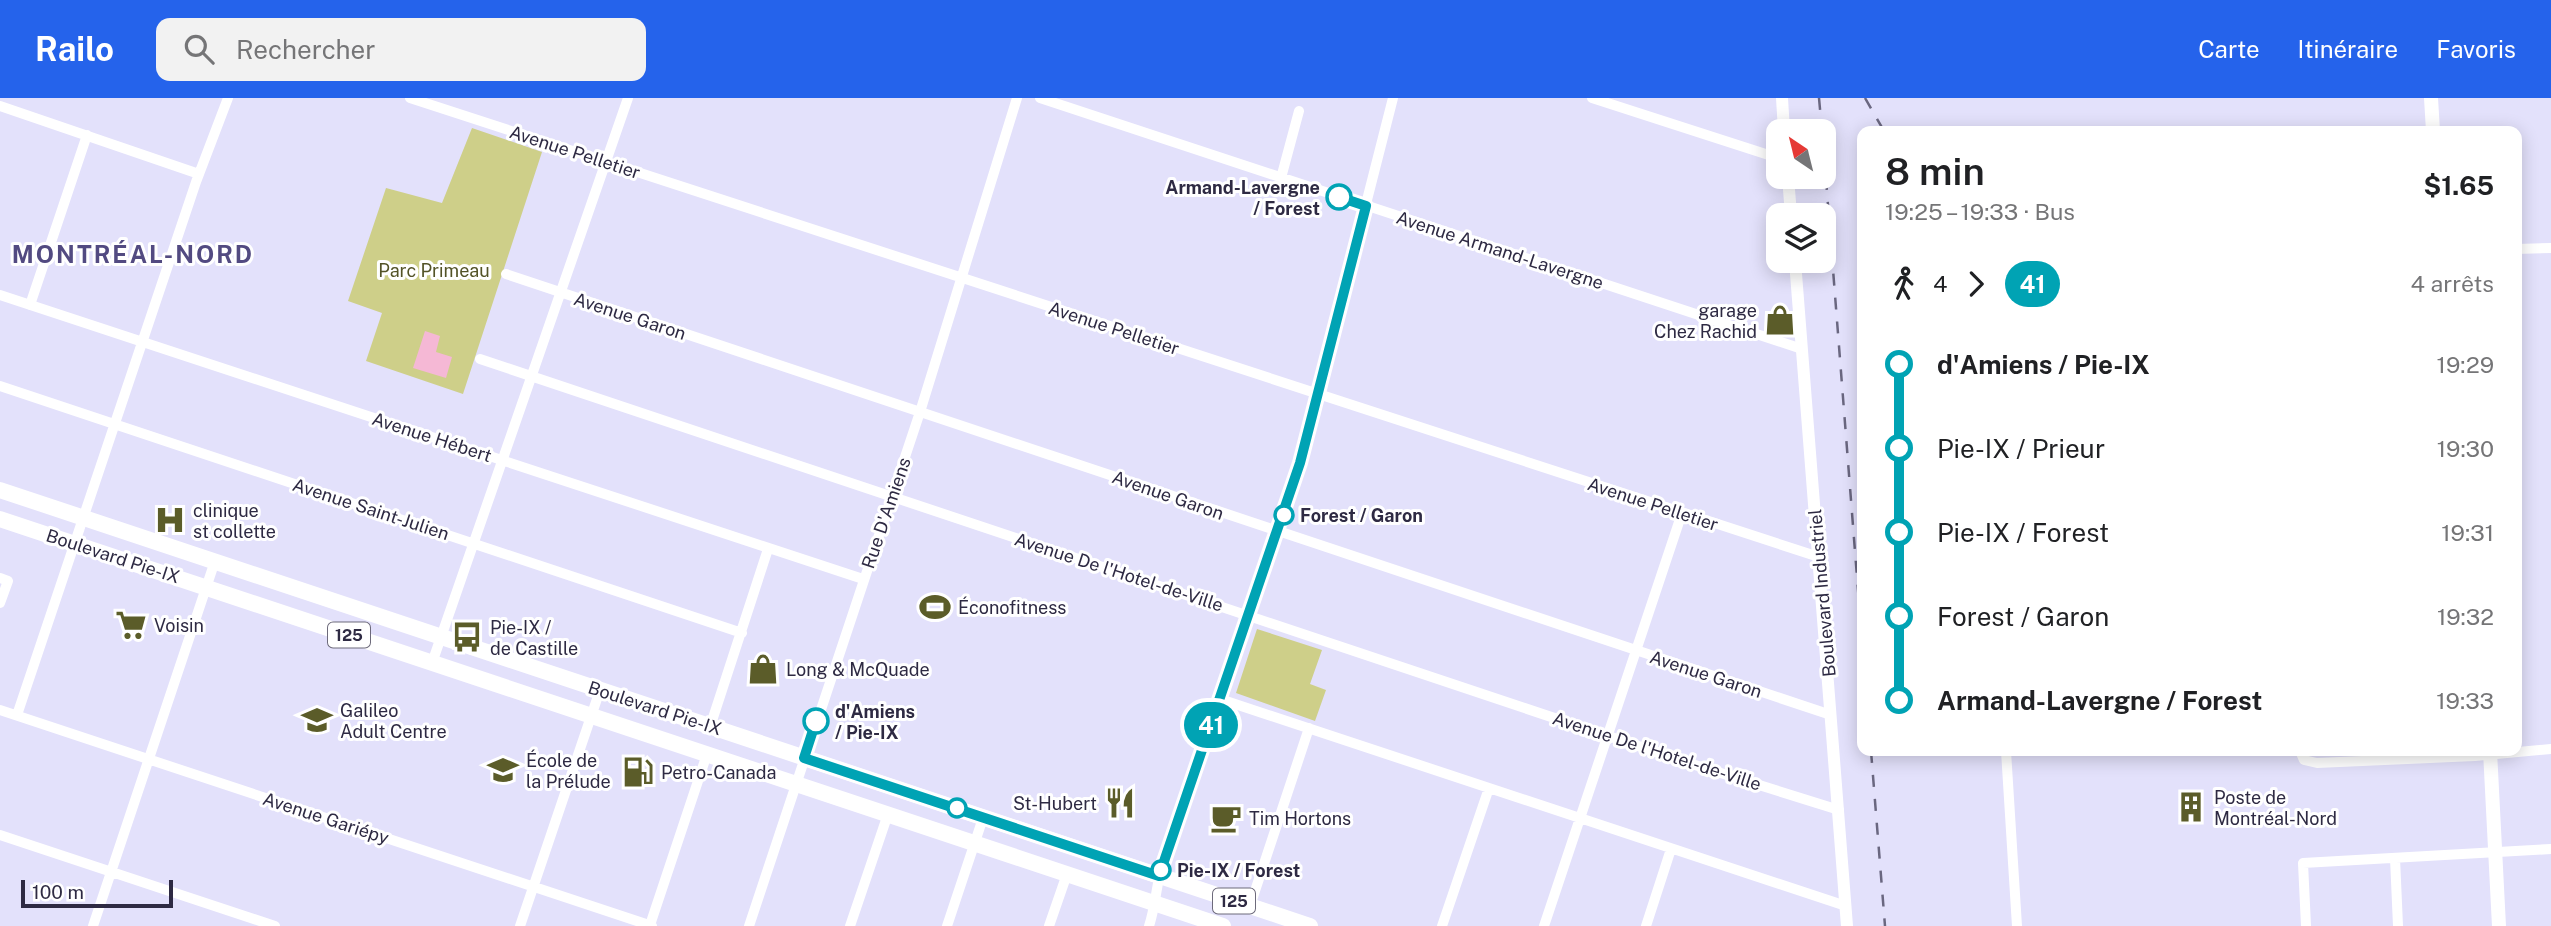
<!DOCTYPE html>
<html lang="fr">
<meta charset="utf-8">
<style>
body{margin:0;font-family:"Public Sans",sans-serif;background:#f2f2f2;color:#202124;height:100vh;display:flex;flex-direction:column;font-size:26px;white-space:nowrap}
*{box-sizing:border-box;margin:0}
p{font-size:23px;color:#757577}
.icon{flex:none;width:38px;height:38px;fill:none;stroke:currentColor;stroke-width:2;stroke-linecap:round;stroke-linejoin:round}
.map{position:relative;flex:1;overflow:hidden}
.drawer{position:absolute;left:1857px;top:28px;width:665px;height:630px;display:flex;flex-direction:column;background:#fff;border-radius:14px;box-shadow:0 4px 18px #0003}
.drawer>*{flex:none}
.badge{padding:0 14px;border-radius:23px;font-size:24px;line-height:46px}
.needle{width:46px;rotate:325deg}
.tools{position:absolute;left:1766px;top:21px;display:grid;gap:14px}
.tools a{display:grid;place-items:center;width:70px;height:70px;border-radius:14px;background:#fff;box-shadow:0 4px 18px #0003;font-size:35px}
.scale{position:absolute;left:21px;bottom:18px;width:152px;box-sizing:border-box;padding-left:7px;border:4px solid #2e2a43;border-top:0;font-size:19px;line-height:24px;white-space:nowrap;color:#2e2a43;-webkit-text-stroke:5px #fff;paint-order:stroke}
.map>.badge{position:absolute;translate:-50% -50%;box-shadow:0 0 0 4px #fff}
.legs{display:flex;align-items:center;gap:10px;height:77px;padding:0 28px;font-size:23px}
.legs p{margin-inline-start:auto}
.overview{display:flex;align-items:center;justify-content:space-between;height:119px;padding:0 28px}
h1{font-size:38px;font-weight:600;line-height:52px}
ul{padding:0 28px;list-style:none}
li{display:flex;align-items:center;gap:24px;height:84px;font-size:26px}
li i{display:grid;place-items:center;width:10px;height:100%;margin:0 9px;background:currentColor}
li i::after{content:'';width:18px;height:18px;margin:-9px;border:5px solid;border-radius:50%;background:#fff}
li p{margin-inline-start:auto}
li:first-child i{background:linear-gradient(#0000 50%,currentColor 0)}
li:last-child i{background:linear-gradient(currentColor 50%,#0000 0)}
header{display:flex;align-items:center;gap:42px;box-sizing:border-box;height:98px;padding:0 35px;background:#2563eb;color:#fff}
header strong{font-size:33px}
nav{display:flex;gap:38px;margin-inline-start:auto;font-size:24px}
.search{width:490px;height:63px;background:#f2f2f2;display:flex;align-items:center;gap:18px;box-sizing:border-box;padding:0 24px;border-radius:14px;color:#757577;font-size:26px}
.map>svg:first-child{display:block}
.green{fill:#cecf89}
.water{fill:#f5b8d5}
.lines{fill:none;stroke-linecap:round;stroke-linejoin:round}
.minor{stroke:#fff;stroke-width:10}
.tertiary{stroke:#fff;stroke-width:12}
.secondary{stroke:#fff;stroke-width:14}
.primary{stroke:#fff;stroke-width:16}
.rail{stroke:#6a6780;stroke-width:2.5;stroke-dasharray:12 12;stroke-linecap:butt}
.line-1-casing{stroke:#fff;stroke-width:16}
.line-1{stroke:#00a3b4;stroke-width:10}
.stop-1-dot{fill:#fff;stroke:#00a3b4;stroke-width:3.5}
.labels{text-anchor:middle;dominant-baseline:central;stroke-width:6;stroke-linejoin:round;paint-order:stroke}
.shield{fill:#fff;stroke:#6d6a7b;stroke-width:2}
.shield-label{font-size:16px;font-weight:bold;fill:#2e2a43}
.street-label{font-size:18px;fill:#2e2a43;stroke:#fff}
.stop-label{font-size:18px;font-weight:bold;fill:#2e2a43;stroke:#fff;text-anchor:start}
.park-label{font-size:18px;fill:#535327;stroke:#fff}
.poi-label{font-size:18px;fill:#2e2a43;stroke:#fff;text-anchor:start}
.district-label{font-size:24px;font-weight:bold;letter-spacing:2px;fill:#524a81;stroke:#fff}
</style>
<header>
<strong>Railo</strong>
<div class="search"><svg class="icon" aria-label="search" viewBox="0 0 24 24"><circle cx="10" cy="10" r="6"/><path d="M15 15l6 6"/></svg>Rechercher</div>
<nav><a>Carte</a><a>Itinéraire</a><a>Favoris</a></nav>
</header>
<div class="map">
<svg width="2551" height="828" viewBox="0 0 2551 828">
<rect width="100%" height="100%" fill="#e3e1fb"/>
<path class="green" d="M472 30 542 54 463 296 366 263 382 215 348 203 386 90 442 105Z
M1257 531 1322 552 1310 586 1326 592 1315 623 1236 595Z"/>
<path class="water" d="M425 233 440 238 436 254 452 259 446 280 413 270Z"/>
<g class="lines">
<path class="minor" d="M410 0 1819 459
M1040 0 1802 251
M1592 0 1778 60
M0 8 199 76
M1281 80 1299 13
M2516 151 2551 150
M506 176 1831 617
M0 197 863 481
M30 207 87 37
M480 261 1695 667 1839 712
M0 288 742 535
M0 480 8 483 0 505
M432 565 628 0
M1220 601 1846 808
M0 612 652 828
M17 617 196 84 228 0
M710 629 768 451
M2006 653 2017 828
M2300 653 2304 662 2317 665 2475 658 2551 651
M0 737 275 828
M2395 760 2398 828
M1250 808 1309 630
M650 827 707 656
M93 828 215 463
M520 828 600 592
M749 828 920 314 1017 0
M850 828 888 716
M947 828 983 720
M1049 828 1067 776
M1149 828C1156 807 1156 786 1163 765L1300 365 1393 0
M1442 828 1489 690
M1544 828 1682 415
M1646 828 1671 751
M2306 828 2303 765 2551 751"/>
<path class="tertiary" d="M1782 0 1784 33
M1788 79 1791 117
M1795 163 1847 828"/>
<path class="secondary" d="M2431 0 2433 33
M2490 653 2499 828"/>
<path class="primary" d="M0 392 1310 828
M0 421 1223 828"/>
<path class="rail" d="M1819 0 1822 33
M1865 0 1884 33
M1824 56 1862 543
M1871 653 1885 828"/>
</g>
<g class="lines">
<g class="line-1-casing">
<path id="line-1" d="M816 623 804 660 1159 778 1300 365 1366 108 1339 99"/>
</g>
<use href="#line-1" class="line-1"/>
</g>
<defs>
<g id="shop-bare" transform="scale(2.415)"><path d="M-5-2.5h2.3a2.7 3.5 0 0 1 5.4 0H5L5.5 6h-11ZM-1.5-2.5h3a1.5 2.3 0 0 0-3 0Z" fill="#5b5c29" stroke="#fff" stroke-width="2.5" paint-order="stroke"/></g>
<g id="hospital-bare" transform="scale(2.415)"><path d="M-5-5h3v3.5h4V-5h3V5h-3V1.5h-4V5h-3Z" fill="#5b5c29" stroke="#fff" stroke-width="2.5" paint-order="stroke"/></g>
<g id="stadium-bare" transform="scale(2.415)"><path d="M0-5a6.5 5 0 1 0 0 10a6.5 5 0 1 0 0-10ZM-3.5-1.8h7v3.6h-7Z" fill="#5b5c29" stroke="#fff" stroke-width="2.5" paint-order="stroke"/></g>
<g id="supermarket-bare" transform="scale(2.415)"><path d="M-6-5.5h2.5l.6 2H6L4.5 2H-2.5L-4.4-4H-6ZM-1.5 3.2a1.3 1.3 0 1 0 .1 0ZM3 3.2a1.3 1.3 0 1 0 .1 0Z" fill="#5b5c29" stroke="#fff" stroke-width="2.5" paint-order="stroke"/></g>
<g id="bus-bare" transform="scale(2.415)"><path d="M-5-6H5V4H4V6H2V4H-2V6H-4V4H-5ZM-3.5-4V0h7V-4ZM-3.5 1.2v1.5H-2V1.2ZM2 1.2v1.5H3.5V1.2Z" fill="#5b5c29" stroke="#fff" stroke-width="2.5" paint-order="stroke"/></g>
<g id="school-bare" transform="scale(2.415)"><path d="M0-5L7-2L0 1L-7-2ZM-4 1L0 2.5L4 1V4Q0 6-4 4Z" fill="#5b5c29" stroke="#fff" stroke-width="2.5" paint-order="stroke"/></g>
<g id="fuel-bare" transform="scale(2.415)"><path d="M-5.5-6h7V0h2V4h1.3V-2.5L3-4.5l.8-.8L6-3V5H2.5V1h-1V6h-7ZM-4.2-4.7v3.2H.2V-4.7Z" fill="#5b5c29" stroke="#fff" stroke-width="2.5" paint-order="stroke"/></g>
<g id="restaurant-bare" transform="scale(2.415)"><path d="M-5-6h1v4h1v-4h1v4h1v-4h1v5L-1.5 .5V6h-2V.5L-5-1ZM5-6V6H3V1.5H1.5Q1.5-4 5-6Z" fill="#5b5c29" stroke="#fff" stroke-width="2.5" paint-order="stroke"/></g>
<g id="building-bare" transform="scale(2.415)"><path d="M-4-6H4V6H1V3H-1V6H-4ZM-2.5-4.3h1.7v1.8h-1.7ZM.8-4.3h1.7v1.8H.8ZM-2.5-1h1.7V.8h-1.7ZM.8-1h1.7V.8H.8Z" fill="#5b5c29" stroke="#fff" stroke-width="2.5" paint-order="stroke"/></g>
<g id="cafe-bare" transform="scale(2.415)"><path d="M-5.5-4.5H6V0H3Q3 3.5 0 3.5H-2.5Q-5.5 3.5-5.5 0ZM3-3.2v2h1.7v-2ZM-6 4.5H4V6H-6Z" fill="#5b5c29" stroke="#fff" stroke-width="2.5" paint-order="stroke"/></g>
</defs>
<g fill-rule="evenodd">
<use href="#shop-bare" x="1780" y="222"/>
<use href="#hospital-bare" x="170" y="422"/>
<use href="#stadium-bare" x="935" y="509"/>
<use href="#supermarket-bare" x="131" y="527"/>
<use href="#bus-bare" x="467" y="539"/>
<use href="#shop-bare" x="763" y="571"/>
<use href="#school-bare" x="317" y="622"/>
<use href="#school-bare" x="503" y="672"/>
<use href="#fuel-bare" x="638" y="674"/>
<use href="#restaurant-bare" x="1120" y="705"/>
<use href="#building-bare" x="2191" y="709"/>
<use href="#cafe-bare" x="1226" y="720"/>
</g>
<g class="stop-1-dot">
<circle cx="1339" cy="99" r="12"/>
<circle cx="1284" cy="417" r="9"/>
<circle cx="816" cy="623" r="12"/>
<circle cx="957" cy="710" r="9"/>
<circle cx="1161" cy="772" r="9"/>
</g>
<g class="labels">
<g class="shield">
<rect x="328" y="524.5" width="42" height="25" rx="5"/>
<rect x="1213" y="790.5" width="42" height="25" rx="5"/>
</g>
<g class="shield-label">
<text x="349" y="537">125</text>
<text x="1234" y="803">125</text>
</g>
<g class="street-label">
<text transform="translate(575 54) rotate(18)">Avenue Pelletier</text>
<text transform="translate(1500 152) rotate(18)">Avenue Armand-Lavergne</text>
<text transform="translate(630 218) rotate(18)">Avenue Garon</text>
<text transform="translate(1114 230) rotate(18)">Avenue Pelletier</text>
<text transform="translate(432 339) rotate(18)">Avenue Hébert</text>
<text transform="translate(1168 397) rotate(19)">Avenue Garon</text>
<text transform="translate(1653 406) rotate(18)">Avenue Pelletier</text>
<text transform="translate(371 411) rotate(18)">Avenue Saint-Julien</text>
<text transform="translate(886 415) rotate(-71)">Rue D'Amiens</text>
<text transform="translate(113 458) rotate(18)">Boulevard Pie-IX</text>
<text transform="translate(1119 474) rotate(18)">Avenue De l'Hotel-de-Ville</text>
<text transform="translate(1822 495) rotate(-95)">Boulevard Industriel</text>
<text transform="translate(1706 576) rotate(18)">Avenue Garon</text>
<text transform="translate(655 610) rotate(18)">Boulevard Pie-IX</text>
<text transform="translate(1657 653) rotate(18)">Avenue De l'Hotel-de-Ville</text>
<text transform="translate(326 720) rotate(18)">Avenue Gariépy</text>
</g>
<g class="stop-label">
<text x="1320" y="89" text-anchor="end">Armand-Lavergne<tspan x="1320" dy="21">/ Forest</tspan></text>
<text x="1300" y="417">Forest / Garon</text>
<text x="835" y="613">d'Amiens<tspan x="835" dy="21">/ Pie-IX</tspan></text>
<text x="1177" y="772">Pie-IX / Forest</text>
</g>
<g class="park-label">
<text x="434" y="172">Parc Primeau</text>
</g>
<g class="poi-label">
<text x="1757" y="212" text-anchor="end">garage<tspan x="1757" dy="21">Chez Rachid</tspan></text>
<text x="193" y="412">clinique<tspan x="193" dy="21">st collette</tspan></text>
<text x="958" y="509">Éconofitness</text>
<text x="154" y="527">Voisin</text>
<text x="490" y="529">Pie-IX /<tspan x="490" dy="21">de Castille</tspan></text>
<text x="786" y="571">Long &amp; McQuade</text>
<text x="340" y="612">Galileo<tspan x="340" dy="21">Adult Centre</tspan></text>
<text x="526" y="662">École de<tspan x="526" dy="21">la Prélude</tspan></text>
<text x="661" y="674">Petro-Canada</text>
<text x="2214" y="699">Poste de<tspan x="2214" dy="21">Montréal-Nord</tspan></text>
<text x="1097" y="705" text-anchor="end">St-Hubert</text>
<text x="1249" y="720">Tim Hortons</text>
</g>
<g class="district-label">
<text x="133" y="156">MONTRÉAL-NORD</text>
</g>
</g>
</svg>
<div class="tools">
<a><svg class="needle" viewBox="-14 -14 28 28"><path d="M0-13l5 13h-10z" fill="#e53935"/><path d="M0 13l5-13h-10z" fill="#757577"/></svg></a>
<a><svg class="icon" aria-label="layers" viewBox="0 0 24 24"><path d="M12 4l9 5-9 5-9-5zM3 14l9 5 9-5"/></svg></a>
</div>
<div class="scale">100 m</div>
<b class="badge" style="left:1211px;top:627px;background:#00a3b4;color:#fff">41</b>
<section class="drawer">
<div class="overview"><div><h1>8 min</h1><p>19:25 – 19:33 · Bus</p></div><b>$1.65</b></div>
<div class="legs"><svg class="icon" aria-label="walk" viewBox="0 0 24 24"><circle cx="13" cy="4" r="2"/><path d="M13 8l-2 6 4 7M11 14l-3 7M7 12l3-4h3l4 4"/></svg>4<svg class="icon" aria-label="forward" viewBox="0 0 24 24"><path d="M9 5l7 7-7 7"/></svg><b class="badge" style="background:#00a3b4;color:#fff">41</b><p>4 arrêts</p></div>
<ul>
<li><i style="color:#00a3b4"></i><b>d'Amiens / Pie-IX</b><p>19:29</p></li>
<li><i style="color:#00a3b4"></i><span>Pie-IX / Prieur</span><p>19:30</p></li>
<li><i style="color:#00a3b4"></i><span>Pie-IX / Forest</span><p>19:31</p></li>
<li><i style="color:#00a3b4"></i><span>Forest / Garon</span><p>19:32</p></li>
<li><i style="color:#00a3b4"></i><b>Armand-Lavergne / Forest</b><p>19:33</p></li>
</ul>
</section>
</div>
